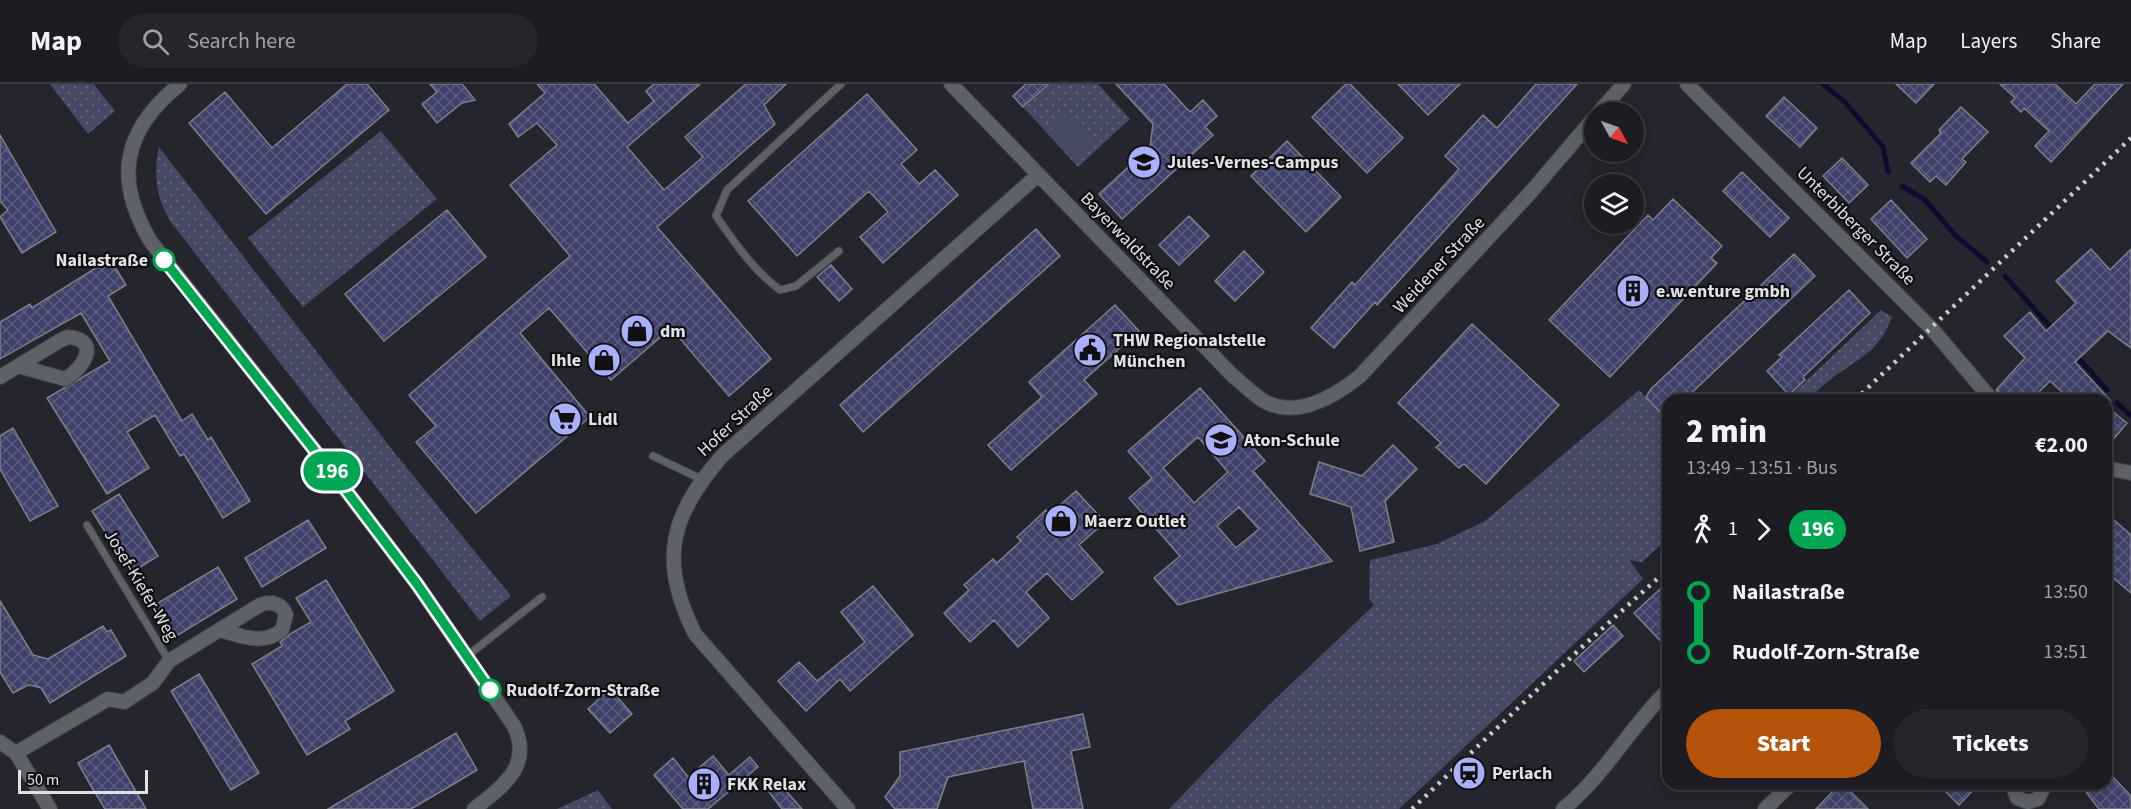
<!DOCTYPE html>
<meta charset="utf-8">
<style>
body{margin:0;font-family:"Source Sans 3",sans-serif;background:#25252a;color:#f1f3f6;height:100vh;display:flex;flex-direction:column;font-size:22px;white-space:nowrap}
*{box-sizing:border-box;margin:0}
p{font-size:20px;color:#a0a1a5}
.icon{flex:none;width:33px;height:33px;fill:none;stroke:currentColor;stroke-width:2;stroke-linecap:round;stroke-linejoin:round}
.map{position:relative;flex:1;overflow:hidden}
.details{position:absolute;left:1662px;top:310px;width:450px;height:396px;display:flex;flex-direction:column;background:#1c1c22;border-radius:18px;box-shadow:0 3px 15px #0003,0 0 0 2px #3a3a40}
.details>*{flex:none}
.badge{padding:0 12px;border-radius:20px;font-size:21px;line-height:39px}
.needle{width:39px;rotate:130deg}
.tools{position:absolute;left:1584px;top:18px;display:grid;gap:12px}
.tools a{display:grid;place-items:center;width:60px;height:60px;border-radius:50%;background:#1c1c22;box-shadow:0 3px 15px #0003,0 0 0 2px #3a3a40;font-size:30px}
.scale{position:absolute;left:18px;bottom:15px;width:130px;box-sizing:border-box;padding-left:6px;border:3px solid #e0e1e5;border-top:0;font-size:16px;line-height:21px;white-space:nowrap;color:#e0e1e5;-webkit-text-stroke:4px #0f0f12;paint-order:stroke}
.map>.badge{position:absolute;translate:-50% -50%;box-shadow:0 0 0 3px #fff}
.legs{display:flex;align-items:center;gap:9px;height:66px;padding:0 24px;font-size:20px}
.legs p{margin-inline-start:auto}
.overview{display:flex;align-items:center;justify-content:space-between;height:102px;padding:0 24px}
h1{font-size:33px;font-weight:800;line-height:45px}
.cta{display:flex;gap:12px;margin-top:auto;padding:12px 24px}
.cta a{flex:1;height:69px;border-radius:36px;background:#b45309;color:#fff;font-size:24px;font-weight:800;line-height:69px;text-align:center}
.cta a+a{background:#25252a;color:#f1f3f6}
ul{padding:0 24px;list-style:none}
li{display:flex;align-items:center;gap:21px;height:60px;font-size:22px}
li i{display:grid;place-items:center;width:9px;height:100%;margin:0 8px;background:currentColor}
li i::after{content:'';width:15px;height:15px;margin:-8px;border:4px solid;border-radius:50%;background:#1c1c22}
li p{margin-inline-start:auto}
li:first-child i{background:linear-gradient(#0000 50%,currentColor 0)}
li:last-child i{background:linear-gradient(currentColor 50%,#0000 0)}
header{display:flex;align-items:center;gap:36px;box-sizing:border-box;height:84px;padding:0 30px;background:#1c1c22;border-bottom:2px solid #3a3a40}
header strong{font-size:28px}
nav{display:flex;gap:33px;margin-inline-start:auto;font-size:21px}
.search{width:420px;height:54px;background:#25252a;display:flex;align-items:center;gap:15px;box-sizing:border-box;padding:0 21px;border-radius:33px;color:#a0a1a5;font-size:22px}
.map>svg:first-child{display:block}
.grass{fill:url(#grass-dots)}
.pitch{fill:#454963}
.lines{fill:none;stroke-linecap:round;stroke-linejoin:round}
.stream{stroke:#0d0c2f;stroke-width:5}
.building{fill:url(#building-cross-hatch);stroke:#7e7f88;stroke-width:1.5;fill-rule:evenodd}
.service-casing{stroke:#404147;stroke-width:9}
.minor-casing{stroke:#404147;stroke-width:16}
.service{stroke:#5f6169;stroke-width:7}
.minor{stroke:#5f6169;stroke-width:14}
.rail{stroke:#c9cacf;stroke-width:4.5;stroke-dasharray:3 6;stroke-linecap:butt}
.line-1-casing{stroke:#fff;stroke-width:14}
.line-1{stroke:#00a651;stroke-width:9}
.stop-1-dot{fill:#fff;stroke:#00a651;stroke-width:3}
.labels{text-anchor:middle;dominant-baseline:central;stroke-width:4.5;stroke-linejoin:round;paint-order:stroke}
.poi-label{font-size:18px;font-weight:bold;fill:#e0e1e5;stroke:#0f0f12;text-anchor:start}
.street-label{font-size:18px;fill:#e0e1e5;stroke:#0f0f12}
.stop-label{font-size:18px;font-weight:bold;fill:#e0e1e5;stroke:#0f0f12;text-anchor:end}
</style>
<header>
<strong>Map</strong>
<div class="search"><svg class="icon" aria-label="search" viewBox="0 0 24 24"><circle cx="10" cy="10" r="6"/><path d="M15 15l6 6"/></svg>Search here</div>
<nav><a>Map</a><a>Layers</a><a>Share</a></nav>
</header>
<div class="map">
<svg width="2131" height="725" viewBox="0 0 2131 725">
<defs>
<pattern id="grass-dots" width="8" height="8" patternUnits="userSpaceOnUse" patternTransform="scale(1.5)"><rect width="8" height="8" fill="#454963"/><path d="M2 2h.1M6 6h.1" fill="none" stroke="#606379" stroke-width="1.8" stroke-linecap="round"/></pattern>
<pattern id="building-cross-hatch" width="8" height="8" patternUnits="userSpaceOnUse" patternTransform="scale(1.5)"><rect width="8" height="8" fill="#3e426a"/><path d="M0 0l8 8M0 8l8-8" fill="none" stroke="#5a5d7f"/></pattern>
</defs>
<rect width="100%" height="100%" fill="#25262d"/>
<path class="grass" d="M50 0H94L115 27 88 50Z
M1051 0H1098L1130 35 1078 83 1024 24Z
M381 47 437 115 303 223 248 154Z
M159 63 394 368 511 512 480 537 170 137C156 112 153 91 159 63Z
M1881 226 1892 233C1880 264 1866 271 1839 289 1828 296 1818 307 1808 316H1786Z
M1639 306 1668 336V454L1642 478 1629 476 1643 495 1399 725H1169L1269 621 1374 521 1369 515 1370 476 1437 460 1485 437Z
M598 706 612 725H557Z"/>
<path class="pitch" d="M1067 31 1094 62 1078 76 1051 46Z"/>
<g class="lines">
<path class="stream" d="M1823 0 1845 18 1883 63 1888 88
M1902 102 1925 116 1956 152 1987 178
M2005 192 2054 247
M2074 269 2107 306
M2117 319 2130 331"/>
</g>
<path class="building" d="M347 0H367L389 26 266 130 189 39 225 8 272 64Z
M430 0H462L475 16 462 19 437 39 422 20 437 8Z
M537 0H594L628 39 654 17 646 7 654 0H700L627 63 664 106 703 73 685 53 746 0H786L764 21 775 40 657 143 771 275 729 312 671 244 611 296 549 224 520 249 590 333 476 429 416 358 436 342 409 311 570 172 510 101 557 61 537 39 518 53 509 40 545 9Z
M1026 0H1049L1023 23 1013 12Z
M1116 0H1164L1190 28 1203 16 1217 32 1205 43 1213 51 1122 135 1099 110 1150 63 1153 40Z
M1346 0H1350L1403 54 1367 89 1312 33Z
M1398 0H1460L1428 31Z
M1536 0H1577L1377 221 1375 218 1334 264 1311 244 1352 198 1355 201 1459 85 1445 72 1455 61 1483 31 1497 44Z
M1896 0H1934L1916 19Z
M2000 0H2055L2076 20 2095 0H2123L2051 78 2035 62 2049 47 2024 24 2021 28 2011 18 2015 14Z
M867 10 917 66 901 80 919 100 935 86 958 111 883 179 860 153 888 128 869 107 797 172 748 117Z
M1784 13 1817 44 1800 63 1766 32Z
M1961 23 1988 48 1962 75 1966 78 1946 101 1936 92 1930 98 1911 79 1941 49 1939 46Z
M0 51 56 148 22 169 0 133 8 126 0 117Z
M1287 57 1341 113 1306 148 1251 92Z
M1842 74 1868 101 1849 119 1823 92Z
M1742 88 1789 134 1770 153 1723 107Z
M1673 115 1722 162 1711 174 1717 179 1610 293 1549 236 1648 131 1653 136Z
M1891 116 1927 155 1907 174 1871 135Z
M447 126 486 173 384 257 345 210Z
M1189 132 1209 152 1179 181 1159 161Z
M1036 145 1060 172 863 348 840 321Z
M2091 165 2110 186 2131 165V264L2108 247 2075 278 2110 316H2071L2050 297 2031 316H2008L1996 306 2025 274 2004 252 2030 228 2046 247 2076 219 2056 197Z
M1244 167 1264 188 1235 217 1215 197Z
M1794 170 1815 192 1684 316H1668V321L1660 328 1646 313 1651 305Z
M110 175 126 201 108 212 182 337 192 330 208 356 211 353 250 417 223 434 184 370 180 372 155 331 127 348 149 384 107 410 47 314 110 277 81 229 0 275V238L30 220 32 224Z
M831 181 852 205 839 217 817 193Z
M1849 206 1870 229 1803 293 1805 296 1789 311 1767 287 1782 273 1779 271Z
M1115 221 1139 247 1084 296 1097 310 1011 386 988 361 1042 313 1029 298Z
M1472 240 1559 321 1486 400 1464 380 1459 384 1436 363 1441 359 1398 319Z
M1200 304 1265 377 1253 387 1332 477 1178 521 1154 494 1180 472 1129 414 1152 394 1128 367ZM1198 353 1228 388 1194 419 1163 384ZM1239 423 1259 445 1236 464 1217 442Z
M2106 322 2127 339 2106 364Z
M13 344 58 422 30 437 0 385V352Z
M1393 361 1417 385 1385 417 1394 458 1360 467 1351 423 1310 410 1319 378 1362 392Z
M1076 407 1105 438 1079 461 1103 488 1072 516 1047 489 1026 508 1049 534 1018 563 994 536 970 558 944 529 969 506 964 501 993 475 997 479 1021 457 1017 453 1046 426 1050 430Z
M119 410 158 472 131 489 92 427Z
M2106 429 2131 451V509L2106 488Z
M308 436 326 464 262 503 245 474Z
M218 483 237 515 173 554 153 522Z
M326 496 394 607 345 637 350 645 307 671 252 580 282 562 280 558 290 550 311 538 296 514Z
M1668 498V565L1634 529Z
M873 502 913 551 850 607 840 595 806 627 778 597 799 578 817 597 865 558 841 528Z
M0 517 33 571 48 575 103 542 107 548 111 546 126 572 50 619 41 604 34 602 28 601 13 609 0 588Z
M1613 541 1623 552 1584 588 1574 577Z
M199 590 259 689 231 706 171 607Z
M610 605 632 630 610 649 588 625Z
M1083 630 1090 663 1071 667 1083 725H1033L1024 677 948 693 937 725H895L885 713 900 692V668Z
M456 649 477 686 457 698 411 725H328Z
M109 661 138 711 146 725H105L91 702 78 679Z
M713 672 729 691 750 673 758 683 708 725H683L654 691 673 674 688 693Z
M2111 691 2131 712V725H2099L2080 700H2106Z
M780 700 802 725H782L769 708Z
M1840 700H1843L1868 725H1816Z
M1938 700H1979L1959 721Z"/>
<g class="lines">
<g class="service-casing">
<path id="service" d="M839 167 796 202 780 206C753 186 735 159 716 132L727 106 841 0
M653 372 701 395
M87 441 169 577
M467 572 542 513"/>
</g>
<g class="minor-casing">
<path id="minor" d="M180 0C123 46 113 95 151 158L342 401 417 500 514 642C533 682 503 702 474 725
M951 0 1233 292C1243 300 1252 309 1262 316 1295 336 1334 313 1360 292L1530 109 1594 34
M1687 0 1932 245 1992 316
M1599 28 1624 0
M0 293 61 256 68 253C102 256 83 285 65 295L18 282
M2106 384 2131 389
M0 658 16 669 50 725
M16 669 108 615 124 618 153 599 169 577 260 521C271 517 282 519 286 531L282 546C263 562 241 552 220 546
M2012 700 2017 714 2028 718 2038 715 2045 700
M848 725 695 550C658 477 670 431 723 371L1038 91
M1563 725C1605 691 1630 643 1668 606
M1765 725 1791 700"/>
</g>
<use href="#service" class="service"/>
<use href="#minor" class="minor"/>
<path class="rail" d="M1855 316 2131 54
M1412 725 1582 563 1668 485"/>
</g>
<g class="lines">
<g class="line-1-casing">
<path id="line-1" d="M164 176 342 401 417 500 490 606"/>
</g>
<use href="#line-1" class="line-1"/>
</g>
<defs>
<g id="school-disc" transform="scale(1.725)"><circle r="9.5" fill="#a8b0fc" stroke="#0f0f12"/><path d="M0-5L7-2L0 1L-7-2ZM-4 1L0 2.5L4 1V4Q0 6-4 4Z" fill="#111"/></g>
<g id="building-disc" transform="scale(1.725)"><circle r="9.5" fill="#a8b0fc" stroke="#0f0f12"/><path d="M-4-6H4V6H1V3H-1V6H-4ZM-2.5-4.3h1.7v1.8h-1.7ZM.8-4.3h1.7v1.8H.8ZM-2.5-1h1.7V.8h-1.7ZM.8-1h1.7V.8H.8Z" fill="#111"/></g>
<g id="shop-disc" transform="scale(1.725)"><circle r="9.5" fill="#a8b0fc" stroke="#0f0f12"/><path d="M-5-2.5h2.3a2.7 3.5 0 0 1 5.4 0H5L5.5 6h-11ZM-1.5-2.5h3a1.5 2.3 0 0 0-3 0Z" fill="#111"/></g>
<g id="civic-disc" transform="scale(1.725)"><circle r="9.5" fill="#a8b0fc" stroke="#0f0f12"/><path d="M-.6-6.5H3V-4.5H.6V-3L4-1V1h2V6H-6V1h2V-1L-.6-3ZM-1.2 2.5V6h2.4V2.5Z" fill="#111"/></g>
<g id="supermarket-disc" transform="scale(1.725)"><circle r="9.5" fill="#a8b0fc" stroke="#0f0f12"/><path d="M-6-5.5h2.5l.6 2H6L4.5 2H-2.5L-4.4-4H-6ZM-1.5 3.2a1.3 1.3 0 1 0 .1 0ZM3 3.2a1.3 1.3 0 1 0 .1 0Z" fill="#111"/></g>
<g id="station-disc" transform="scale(1.725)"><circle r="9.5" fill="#a8b0fc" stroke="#0f0f12"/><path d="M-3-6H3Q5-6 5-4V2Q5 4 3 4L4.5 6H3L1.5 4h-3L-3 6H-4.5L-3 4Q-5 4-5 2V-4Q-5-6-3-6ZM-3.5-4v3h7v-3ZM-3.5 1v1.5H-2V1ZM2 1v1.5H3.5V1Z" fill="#111"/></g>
</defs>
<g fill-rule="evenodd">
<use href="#school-disc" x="1144" y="78"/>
<use href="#building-disc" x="1633" y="207"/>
<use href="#shop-disc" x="637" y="247"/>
<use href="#civic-disc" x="1090" y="266"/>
<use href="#shop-disc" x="604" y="276"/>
<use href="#supermarket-disc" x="565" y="335"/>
<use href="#school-disc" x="1221" y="356"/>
<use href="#shop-disc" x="1061" y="437"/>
<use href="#station-disc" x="1469" y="689"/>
<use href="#building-disc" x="704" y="700"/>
</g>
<g class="stop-1-dot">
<circle cx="164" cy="176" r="10"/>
<circle cx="490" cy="606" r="10"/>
</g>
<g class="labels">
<g class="poi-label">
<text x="1167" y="78">Jules-Vernes-Campus</text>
<text x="1656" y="207">e.w.enture gmbh</text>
<text x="660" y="247">dm</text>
<text x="1113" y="256">THW Regionalstelle<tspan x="1113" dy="21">München</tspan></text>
<text x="581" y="276" text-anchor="end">Ihle</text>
<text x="588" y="335">Lidl</text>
<text x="1244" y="356">Aton-Schule</text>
<text x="1084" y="437">Maerz Outlet</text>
<text x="1492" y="689">Perlach</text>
<text x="727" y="700">FKK Relax</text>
</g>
<g class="street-label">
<text transform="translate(1856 142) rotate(45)">Unterbiberger Straße</text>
<text transform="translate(1128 157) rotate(46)">Bayerwaldstraße</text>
<text transform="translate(1439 181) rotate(-47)">Weidener Straße</text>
<text transform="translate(735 337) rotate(-43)">Hofer Straße</text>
<text transform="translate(141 501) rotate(59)">Josef-Kiefer-Weg</text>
</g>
<g class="stop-label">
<text x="148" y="176">Nailastraße</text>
<text x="506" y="606" text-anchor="start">Rudolf-Zorn-Straße</text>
</g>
</g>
</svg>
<div class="tools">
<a><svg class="needle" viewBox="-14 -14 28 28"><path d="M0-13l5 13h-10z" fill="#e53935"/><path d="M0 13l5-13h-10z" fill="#a0a1a5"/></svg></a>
<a><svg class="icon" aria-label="layers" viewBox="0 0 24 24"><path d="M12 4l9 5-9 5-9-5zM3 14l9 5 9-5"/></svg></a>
</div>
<div class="scale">50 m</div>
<b class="badge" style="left:332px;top:387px;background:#00a651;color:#fff">196</b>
<section class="details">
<div class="overview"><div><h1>2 min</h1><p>13:49 – 13:51 · Bus</p></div><b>€2.00</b></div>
<div class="legs"><svg class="icon" aria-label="walk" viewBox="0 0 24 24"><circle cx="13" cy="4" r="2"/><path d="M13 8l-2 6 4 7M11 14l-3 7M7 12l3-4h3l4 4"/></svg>1<svg class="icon" aria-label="forward" viewBox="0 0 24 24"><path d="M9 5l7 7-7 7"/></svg><b class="badge" style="background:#00a651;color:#fff">196</b></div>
<ul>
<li><i style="color:#00a651"></i><b>Nailastraße</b><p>13:50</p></li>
<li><i style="color:#00a651"></i><b>Rudolf-Zorn-Straße</b><p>13:51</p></li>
</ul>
<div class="cta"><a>Start</a><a>Tickets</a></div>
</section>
</div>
